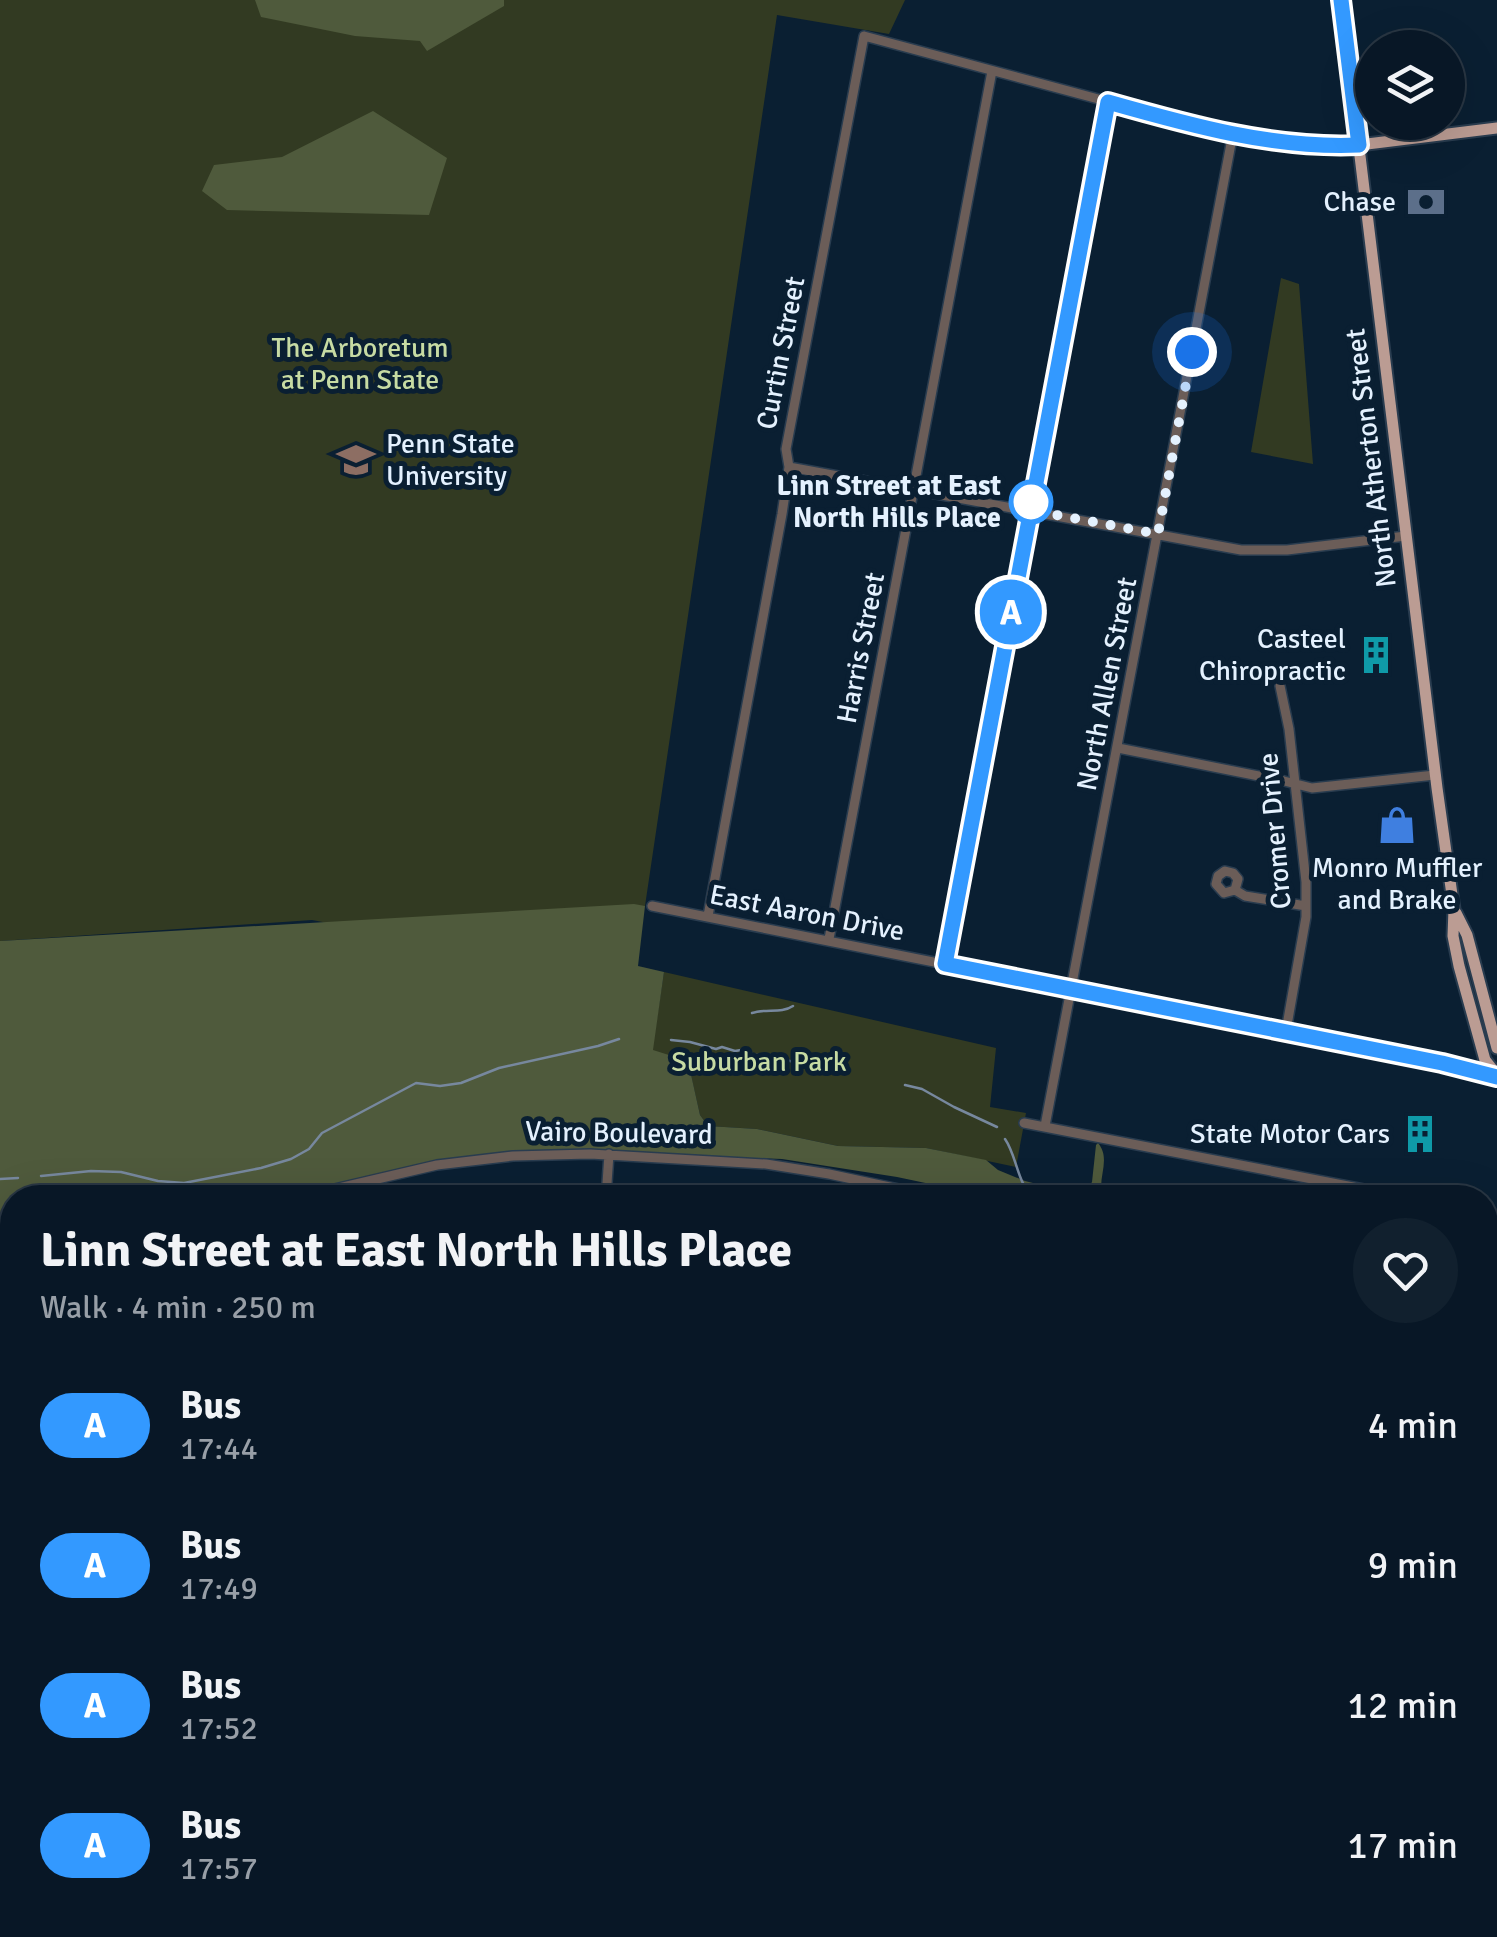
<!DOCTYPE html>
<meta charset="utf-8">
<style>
body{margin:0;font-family:Signika,sans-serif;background:#11202e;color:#f1f3f6;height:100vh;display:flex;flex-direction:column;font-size:38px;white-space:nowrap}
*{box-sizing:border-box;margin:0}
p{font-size:32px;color:#989fa7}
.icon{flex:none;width:55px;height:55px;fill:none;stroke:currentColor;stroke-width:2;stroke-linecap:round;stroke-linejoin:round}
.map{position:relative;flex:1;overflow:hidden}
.panel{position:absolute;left:0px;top:1185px;width:1498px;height:752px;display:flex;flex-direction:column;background:#081726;border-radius:40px 40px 0 0;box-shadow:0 10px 40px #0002,0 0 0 2px #293643}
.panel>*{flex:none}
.badge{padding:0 20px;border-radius:32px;font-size:35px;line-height:65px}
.fabs{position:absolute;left:1355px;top:30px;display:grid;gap:20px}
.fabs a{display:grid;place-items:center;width:110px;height:110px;border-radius:50%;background:#081726;box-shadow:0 10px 40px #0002,0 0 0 2px #293643;font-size:50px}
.you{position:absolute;width:50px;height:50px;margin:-25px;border:8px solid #fff;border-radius:50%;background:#1a73e8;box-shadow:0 0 0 15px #1a73e833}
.map>.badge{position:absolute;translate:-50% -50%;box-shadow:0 0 0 5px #fff}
.round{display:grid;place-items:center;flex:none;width:105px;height:105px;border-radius:52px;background:#11202e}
.headline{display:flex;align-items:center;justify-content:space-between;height:170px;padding:0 40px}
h1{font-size:48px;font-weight:700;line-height:75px}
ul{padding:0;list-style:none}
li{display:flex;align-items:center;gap:30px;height:140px;padding:0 40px}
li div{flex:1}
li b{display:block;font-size:38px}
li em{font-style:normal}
li .badge{min-width:110px;font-weight:700;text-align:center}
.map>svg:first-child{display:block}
.green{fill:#323a22}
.forest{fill:#4f5a3c}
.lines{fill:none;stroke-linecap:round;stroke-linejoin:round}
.stream{stroke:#77889e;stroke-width:2.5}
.minor-casing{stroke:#293c4f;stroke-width:12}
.major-casing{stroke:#293c4f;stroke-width:15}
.minor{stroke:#6b5d58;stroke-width:9}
.major{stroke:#bb9c93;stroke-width:11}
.line-casing{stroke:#fff;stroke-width:22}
.line{stroke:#39f;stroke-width:15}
.walk{stroke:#e4f1fe;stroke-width:10;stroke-dasharray:0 18}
.stop-dot{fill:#fff;stroke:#39f;stroke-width:5}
.labels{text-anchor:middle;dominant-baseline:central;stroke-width:10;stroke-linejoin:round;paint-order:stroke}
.poi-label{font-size:28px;fill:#e4f1fe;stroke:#0a1f32;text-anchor:end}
.park-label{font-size:28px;fill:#c7dba3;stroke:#0a1f32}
.street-label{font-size:28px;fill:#e4f1fe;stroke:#0a1f32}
.stop-label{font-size:28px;font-weight:bold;fill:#e4f1fe;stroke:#0a1f32;text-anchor:end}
</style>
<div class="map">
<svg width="1497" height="1937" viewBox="0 0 1497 1937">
<rect width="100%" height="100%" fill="#0a1f32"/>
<path class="green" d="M0 0H905L889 34 777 15 645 906 578 914 344 926 312 920 0 941Z
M1281 278 1299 284 1313 464 1251 452Z
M664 972 996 1048 990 1107 1026 1113 1016 1167 926 1148 838 1146 757 1129 708 1126 700 1115 688 1062 652 1051Z"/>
<path class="forest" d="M255 0H504V6L427 51 420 41 355 36 261 17Z
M373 111 447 158 429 215 227 210 202 191 214 165 282 157Z
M634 904 645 906 638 966 664 972 653 1050 688 1061 700 1115 708 1126 757 1129 838 1146 926 1148 986 1160 998 1170 1025 1181 1049 1187 1087 1190 1092 1182 1096 1145 1098 1143C1112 1160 1096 1178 1103 1198L992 1197 897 1177 782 1159 759 1158 758 1165 615 1156 484 1159 303 1197 12 1198V1268L0 1263V941Z"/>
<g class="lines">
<path class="stream" d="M752 1013C766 1008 781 1014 793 1006
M671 1040 690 1042 716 1049 722 1047 735 1051 747 1049 753 1055H773L781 1059 830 1070
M905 1085 922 1089 954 1107 997 1127
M1005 1139C1017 1156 1017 1184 1034 1198
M41 1176 91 1171 121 1172 158 1181 184 1183 261 1168 291 1159 309 1149 322 1133 416 1083 440 1086 461 1083 499 1068 598 1046 619 1039
M0 1179 18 1178"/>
<g class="minor-casing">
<path id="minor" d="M789 467 1241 550H1287L1406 536
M1280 686 1289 729 1306 882V917L1286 1031
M1118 748 1284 781 1312 788 1435 775
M1235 890 1238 879 1233 873 1225 871 1218 876 1216 884 1224 893 1235 890 1245 896 1306 906
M652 906 1442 1063 1497 1077
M708 916 782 514 789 467 786 449 864 36 1195 125 1296 144 1359 145
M829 939 992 71
M945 963 1108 102
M1024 1123 1410 1198
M1045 1126 1233 133
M296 1198 437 1165 513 1156 590 1154 766 1164 829 1174 941 1198
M606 1198 609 1154
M487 1925 498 1937
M1071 1925 1143 1937
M142 1937 153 1925
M826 1937 828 1925"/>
</g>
<g class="major-casing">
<path id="major" d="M1341 0 1437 788 1454 909 1453 936 1459 966 1485 1060 1497 1075
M1359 145 1497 128
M1456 913 1467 935 1497 1048
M1485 1511 1497 1513
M1485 1524 1497 1526
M1280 1937 1283 1925"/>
</g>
<use href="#minor" class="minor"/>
<use href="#major" class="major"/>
</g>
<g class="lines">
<g class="line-casing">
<path id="line" d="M1341 0 1359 145C1274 149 1189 125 1108 102L945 964 1442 1063 1497 1077"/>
</g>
<use href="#line" class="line"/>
<path class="walk" d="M1031 502 1030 510 1158 534 1192 352"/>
</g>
<defs>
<g id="bank-bare" transform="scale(3)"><path d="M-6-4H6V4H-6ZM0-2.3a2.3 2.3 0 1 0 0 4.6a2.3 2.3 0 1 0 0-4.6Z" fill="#5c6f8a" stroke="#0a1f32" stroke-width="2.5" paint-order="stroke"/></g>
<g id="university-bare" transform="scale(3)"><path d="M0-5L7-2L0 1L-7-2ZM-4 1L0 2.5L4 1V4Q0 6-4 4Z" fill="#8d6e63" stroke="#0a1f32" stroke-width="2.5" paint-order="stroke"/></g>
<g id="building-bare" transform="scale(3)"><path d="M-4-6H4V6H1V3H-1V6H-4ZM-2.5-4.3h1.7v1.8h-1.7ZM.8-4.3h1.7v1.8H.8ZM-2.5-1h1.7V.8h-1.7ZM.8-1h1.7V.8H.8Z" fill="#0f9aa8" stroke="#0a1f32" stroke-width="2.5" paint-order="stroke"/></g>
<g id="shop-bare" transform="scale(3)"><path d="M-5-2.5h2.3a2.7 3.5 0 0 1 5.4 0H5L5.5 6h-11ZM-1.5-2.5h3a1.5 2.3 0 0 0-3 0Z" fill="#3f7fe0" stroke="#0a1f32" stroke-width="2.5" paint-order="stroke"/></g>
</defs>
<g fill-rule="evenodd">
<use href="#bank-bare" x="1426" y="202"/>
<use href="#university-bare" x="356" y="460"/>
<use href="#building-bare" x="1376" y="655"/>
<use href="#shop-bare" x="1397" y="825"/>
<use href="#building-bare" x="1420" y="1134"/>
</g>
<circle class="stop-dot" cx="1031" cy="502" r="20"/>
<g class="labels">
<g class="poi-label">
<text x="1396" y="202">Chase</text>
<text x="386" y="444" text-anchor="start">Penn State<tspan x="386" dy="32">University</tspan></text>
<text x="1346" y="639">Casteel<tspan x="1346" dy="32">Chiropractic</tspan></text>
<text x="1397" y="868" text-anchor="middle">Monro Muffler<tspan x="1397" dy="32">and Brake</tspan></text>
<text x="1390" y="1134">State Motor Cars</text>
</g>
<g class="park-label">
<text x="360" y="348">The Arboretum<tspan x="360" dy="32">at Penn State</tspan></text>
<text x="759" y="1062">Suburban Park</text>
</g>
<g class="street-label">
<text transform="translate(781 353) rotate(-79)">Curtin Street</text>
<text transform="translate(1371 458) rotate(-97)">North Atherton Street</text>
<text transform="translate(861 648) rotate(-79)">Harris Street</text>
<text transform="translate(1107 684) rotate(-79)">North Allen Street</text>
<text transform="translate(1275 831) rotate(-95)">Cromer Drive</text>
<text transform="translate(807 913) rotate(11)">East Aaron Drive</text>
<text transform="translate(619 1133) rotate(1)">Vairo Boulevard</text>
</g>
<g class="stop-label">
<text x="1001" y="486">Linn Street at East<tspan x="1001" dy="32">North Hills Place</tspan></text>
</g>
</g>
</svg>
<div class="fabs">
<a><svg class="icon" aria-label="layers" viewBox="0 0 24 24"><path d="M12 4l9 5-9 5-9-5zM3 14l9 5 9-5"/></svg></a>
</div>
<div class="you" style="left:1192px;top:352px"></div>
<b class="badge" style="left:1011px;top:612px;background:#39f;color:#fff">A</b>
<section class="panel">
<div class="headline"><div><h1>Linn Street at East North Hills Place</h1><p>Walk · 4 min · 250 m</p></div><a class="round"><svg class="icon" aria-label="heart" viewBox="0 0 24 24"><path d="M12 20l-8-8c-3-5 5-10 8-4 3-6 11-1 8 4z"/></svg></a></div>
<ul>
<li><span class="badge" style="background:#39f;color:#fff">A</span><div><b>Bus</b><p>17:44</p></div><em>4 min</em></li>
<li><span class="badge" style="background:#39f;color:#fff">A</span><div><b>Bus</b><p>17:49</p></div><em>9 min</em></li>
<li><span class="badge" style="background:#39f;color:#fff">A</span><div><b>Bus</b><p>17:52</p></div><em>12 min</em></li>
<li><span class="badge" style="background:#39f;color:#fff">A</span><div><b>Bus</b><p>17:57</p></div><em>17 min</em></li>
</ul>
</section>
</div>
